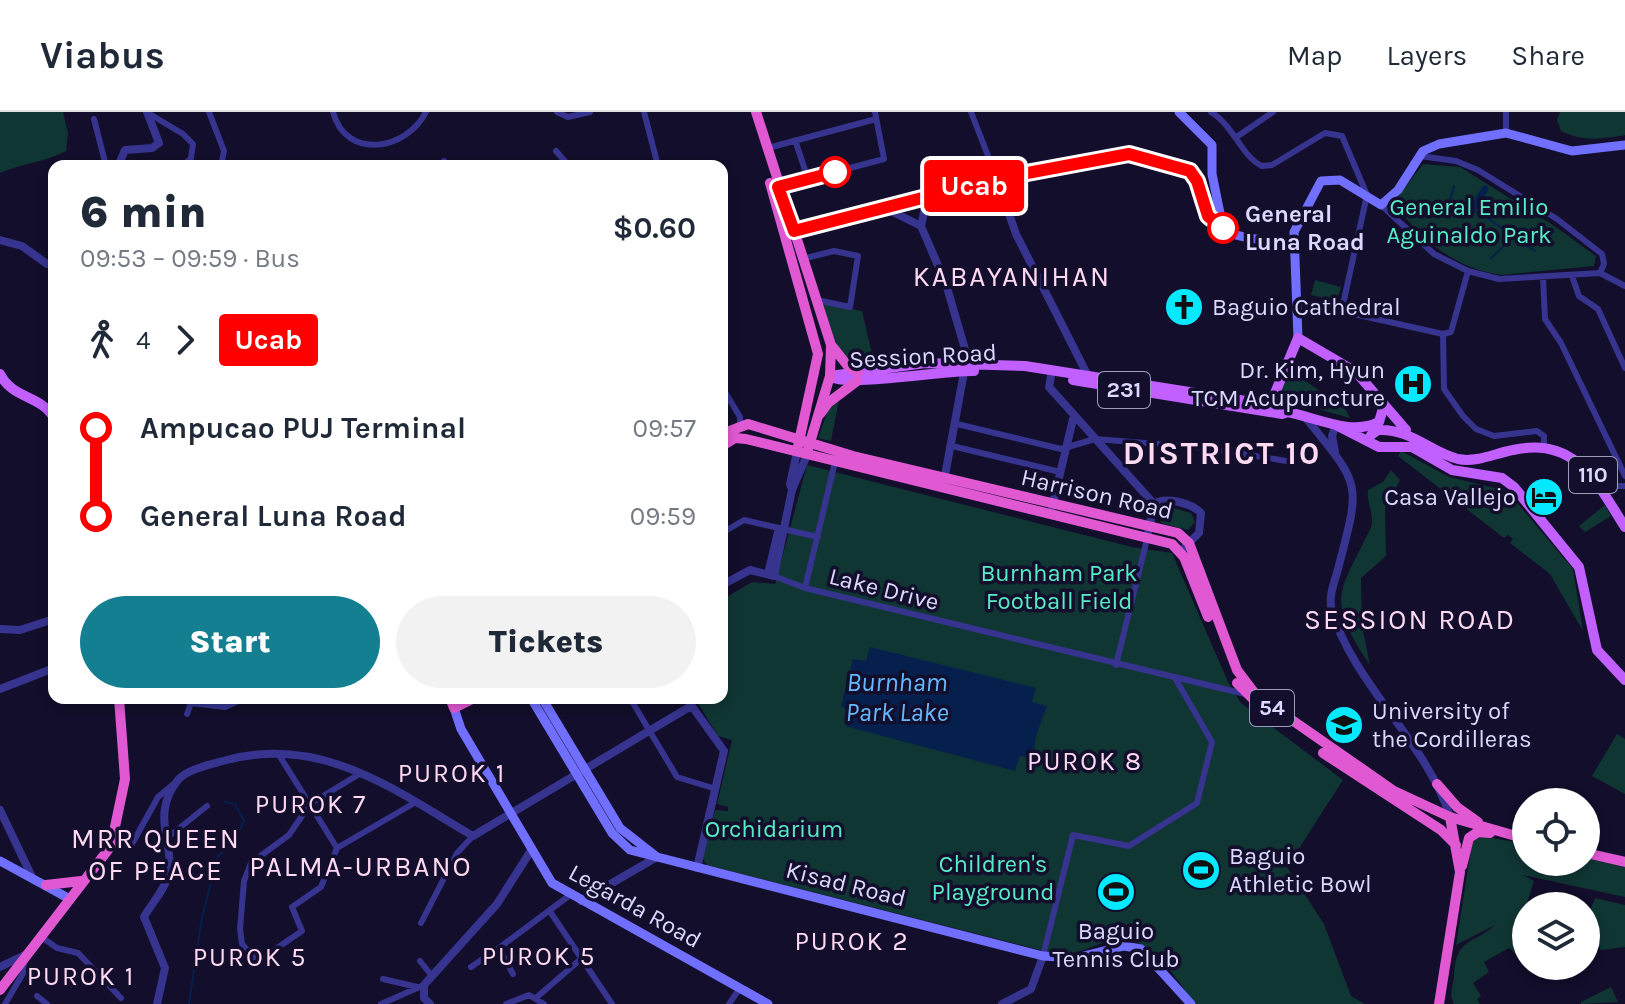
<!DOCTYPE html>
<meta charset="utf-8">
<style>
body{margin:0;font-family:Karla,sans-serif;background:#f2f2f3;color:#1f2937;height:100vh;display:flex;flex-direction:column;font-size:30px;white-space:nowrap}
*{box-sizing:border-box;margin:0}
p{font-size:26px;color:#747a83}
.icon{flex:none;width:44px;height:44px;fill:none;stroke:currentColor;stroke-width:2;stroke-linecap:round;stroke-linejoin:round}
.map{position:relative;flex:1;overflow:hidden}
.panel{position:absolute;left:48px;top:48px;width:680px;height:544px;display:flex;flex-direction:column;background:#fff;border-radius:16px;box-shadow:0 4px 12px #0003}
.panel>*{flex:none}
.badge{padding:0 16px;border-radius:6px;font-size:28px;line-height:52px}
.fabs{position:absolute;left:1512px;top:676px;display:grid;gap:16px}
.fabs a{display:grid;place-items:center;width:88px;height:88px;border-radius:50%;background:#fff;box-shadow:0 4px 12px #0003;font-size:40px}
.map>.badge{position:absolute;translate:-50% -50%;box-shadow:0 0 0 4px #fff}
.legs{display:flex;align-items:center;gap:12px;height:88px;padding:0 32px;font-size:26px}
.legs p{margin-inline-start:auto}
.overview{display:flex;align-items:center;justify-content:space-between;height:136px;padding:0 32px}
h1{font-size:44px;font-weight:800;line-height:60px}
.primary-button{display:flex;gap:16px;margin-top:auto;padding:16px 32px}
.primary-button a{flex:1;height:92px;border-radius:48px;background:#137f91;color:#fff;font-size:32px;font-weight:800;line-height:92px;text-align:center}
.primary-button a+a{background:#f2f2f3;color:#1f2937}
ul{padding:0 32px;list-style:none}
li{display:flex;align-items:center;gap:28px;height:88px;font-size:30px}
li i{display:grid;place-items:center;width:12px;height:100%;margin:0 10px;background:currentColor}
li i::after{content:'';width:20px;height:20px;margin:-10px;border:6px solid;border-radius:50%;background:#fff}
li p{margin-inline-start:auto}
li:first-child i{background:linear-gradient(#0000 50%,currentColor 0)}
li:last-child i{background:linear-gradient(currentColor 50%,#0000 0)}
header{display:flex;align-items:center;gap:48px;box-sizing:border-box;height:112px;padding:0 40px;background:#fff;border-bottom:2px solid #e0e1e3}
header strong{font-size:38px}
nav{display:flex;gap:44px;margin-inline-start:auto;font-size:28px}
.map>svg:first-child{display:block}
.green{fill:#103634}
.water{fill:#05204d}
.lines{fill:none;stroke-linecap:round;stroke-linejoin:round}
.stream{stroke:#05204d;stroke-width:2}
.canal{stroke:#05204d;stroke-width:7}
.minor{stroke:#36348f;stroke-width:6}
.tertiary{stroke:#36348f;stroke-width:8}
.secondary{stroke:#716fff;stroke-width:9}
.primary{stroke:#c15fff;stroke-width:10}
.trunk{stroke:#e059d3;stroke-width:10}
.line-1-casing{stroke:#fff;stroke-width:18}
.line-1{stroke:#f00;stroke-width:12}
.stop-1-dot{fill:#fff;stroke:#f00;stroke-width:4}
.labels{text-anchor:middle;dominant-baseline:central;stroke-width:7;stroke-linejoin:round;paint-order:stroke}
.shield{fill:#120e2b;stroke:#9f9bbf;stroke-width:2}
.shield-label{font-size:22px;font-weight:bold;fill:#dcd8ff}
.park-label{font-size:24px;fill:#56edc5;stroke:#120e2b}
.stop-label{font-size:24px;font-weight:bold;fill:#dcd8ff;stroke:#120e2b;text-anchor:start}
.poi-label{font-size:24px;fill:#dcd8ff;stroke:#120e2b;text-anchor:start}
.street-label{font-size:24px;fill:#dcd8ff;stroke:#120e2b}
.water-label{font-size:26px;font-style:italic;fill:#66baff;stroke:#120e2b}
.neighbourhood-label{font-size:26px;letter-spacing:2px;fill:#ffdaf2;stroke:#120e2b}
.quarter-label{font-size:28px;letter-spacing:2px;fill:#ffdaf2;stroke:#120e2b}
.district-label{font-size:32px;font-weight:bold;letter-spacing:2px;fill:#ffdaf2;stroke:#120e2b}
</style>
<header>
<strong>Viabus</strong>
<nav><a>Map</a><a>Layers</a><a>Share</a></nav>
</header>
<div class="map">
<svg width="1625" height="892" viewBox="0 0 1625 892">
<rect width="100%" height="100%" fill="#120e2b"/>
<path class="green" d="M0 0H63L68 21 66 39C46 50 22 51 0 61Z
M1560 0H1625V23C1601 27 1584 30 1561 19L1557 8Z
M1423 52 1460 55 1553 113 1596 144 1594 154 1502 163C1458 158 1418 127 1394 90Z
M1315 168 1341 175 1337 189 1311 183Z
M823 190 862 199 874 250C869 251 860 254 854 253 839 250 826 204 823 190Z
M1291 259 1345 296 1350 306 1283 287 1279 281Z
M839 288 831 329 818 326 828 298Z
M1401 339 1449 365 1507 379 1573 457 1583 519 1550 462 1510 431 1513 427 1508 423 1504 426 1398 344Z
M807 353 1132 435 1172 441 1228 570 1241 591 1343 668 1287 755 1324 812 1351 884 1365 892H1194C1174 863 1149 819 1109 829 1091 834 1079 842 1060 843L707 753 703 747 715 698 728 699V695L717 692 732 628 718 624 695 586H722V488L752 470 775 472Z
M1391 358 1400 368 1385 397 1386 444 1361 466 1362 514 1370 553C1324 485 1340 481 1371 415 1375 405 1366 389 1368 378L1383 370Z
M1605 393 1611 404 1585 420 1579 414Z
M1166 394 1191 401 1195 410 1188 418 1161 411 1159 402Z
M1617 622 1625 627V682L1592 664Z
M1481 724 1526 732V750H1586V746L1625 755V785L1523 763 1534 769 1526 794V844L1520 846 1509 836 1484 850 1489 860 1473 871 1481 884 1477 887 1480 892H1454C1448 881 1454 873 1454 863 1456 825 1473 833 1495 813L1456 833 1472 731Z
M1595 786 1625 793V835L1601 838 1591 820 1586 822V809Z
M1611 875 1618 890 1581 892V890Z"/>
<path class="water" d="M870 535 1036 576 1032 590 1047 594 1036 624 1033 647 1020 644 1015 659 845 614 849 601 841 594 853 547 866 549Z"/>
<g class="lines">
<path class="stream" d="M1454 74 1450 88 1486 105 1535 139
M1491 146 1503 135 1508 122
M189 892 202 805 218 744 234 729 244 709 235 692 225 690"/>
<path class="canal" d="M1471 100 1485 77"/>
<path class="minor" d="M209 0 224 39 221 54
M333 0C346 49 407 38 426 0
M557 0 568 5 590 0
M644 0 658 54
M971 0 997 67
M1211 0C1234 14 1242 45 1262 54L1272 53 1325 21 1342 24 1367 83 1342 197
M1506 0V21
M148 1 183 22 193 32 191 46 183 54
M94 7 106 54
M1238 24 1273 0
M795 28 808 67
M768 36 876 7
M556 39 569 54
M1420 44 1456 49 1478 58 1557 107 1602 142 1604 152 1600 161
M444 54V49
M529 54 534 52
M778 75 884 47 875 0
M1381 93 1434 142 1468 159 1499 167 1600 161 1625 174
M802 147 834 139 858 144 850 195 817 188
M1572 164 1579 184 1598 197 1625 256
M1543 166 1545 207 1561 231 1625 364
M1300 190 1443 222
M1443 222 1444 277 1463 304 1476 317 1494 324 1537 319 1544 324V335
M1443 222 1451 220 1468 159
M722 275 740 305V313
M957 312 1061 337 1095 327 1208 336 1292 350
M952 334 1060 360
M1602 374H1625
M722 421 744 408 818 425
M774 464 805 476 1245 582
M805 476 835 350
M1116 553 1147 427
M630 586 677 665 716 677
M187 602 191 591 225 595 245 586
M279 643 337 736
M361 661 310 692 289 723 251 751 244 769 240 817 242 832 253 845H264L302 819 292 795 321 775 337 736 416 690
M167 726 207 694
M132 732 158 685 177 669
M551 801 612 892
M421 811 457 741 473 724
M40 824 57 836 78 841 121 886
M1043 844 1073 723 1129 734 1197 691 1212 630 1175 566
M420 849 432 864
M471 855 499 836
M513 862 499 836 570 783
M383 867 417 875
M37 884 47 892
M537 885 582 846
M5 892 25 858 23 849
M381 892 424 873
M506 892 529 883 544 892
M729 892 740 876"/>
<path class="tertiary" d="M118 54 125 38 152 36 159 31 147 0
M997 67 1016 122 1088 264
M927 87 921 114 946 172 967 244 944 369
M887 97 921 114
M0 128 22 134 47 152 54 151
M1051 264 1049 275 1154 392
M1305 305C1362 375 1361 369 1338 457 1334 472 1328 484 1332 499 1353 571 1428 632 1450 705
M1335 340 1332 324 1336 313
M792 378 790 372 797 340
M1154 392C1165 384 1191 391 1201 401L1199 421 1181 439
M1052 395 1074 303
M1147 427 1154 392
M768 462 778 420 783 416
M722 473 750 458 774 464 792 378 807 343
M0 517 20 518 54 507
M0 577 54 556
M686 586 724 639 697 756
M0 698 32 765
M581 789 657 745
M0 855 27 842
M157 892 165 856 144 805C151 792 165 778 168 763 176 733 149 704 178 668 188 657 209 653 223 649 321 621 394 678 473 724L691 594
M430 892 424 886V873L497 792 532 737
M1002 892 1031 877 1043 844"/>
<path class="secondary" d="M1179 0 1212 33V62L1223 116
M794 119 1000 66 1121 43 1142 44 1190 59C1202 72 1199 91 1209 106 1222 128 1271 128 1294 132
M1298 226 1294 120 1321 69 1340 68 1381 93 1398 78 1423 39 1439 32 1506 21 1572 39 1625 33
M531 586 612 721 630 738 1043 844 1075 846 1124 834 1141 837 1191 892
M542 586 620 716 657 745
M454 596 461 617 552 771 768 892
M0 749 68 786"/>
<path class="primary" d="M0 262C12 287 41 283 54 306
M830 264 925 251 1025 254 1284 295 1288 300C1317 306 1352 324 1379 310L1384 293
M832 265C847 275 946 258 974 259
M1073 268 1282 302 1288 300
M1270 293 1298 226 1356 260 1406 318
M1336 313 1379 335H1412L1452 358 1502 366 1514 375 1579 455 1597 538 1625 568
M1371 323 1378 318C1410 316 1430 340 1458 347 1476 351 1496 341 1513 338 1576 324 1597 371 1625 415"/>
<path class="trunk" d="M756 0 831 233 830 264 808 337
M770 71 818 242 798 334
M832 234 847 253 858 260
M820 302 828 291 857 269
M722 322 748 312 853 344 1178 421 1189 431 1237 558 1256 583 1394 679 1450 705 1526 727
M722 334 735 326 746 327 1172 432 1184 445 1208 505
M1237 571 1262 596
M450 586 454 596 474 586
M1323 641 1441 718 1456 733
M1437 672 1457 695 1478 710
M1586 741 1625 750
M1462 754 1469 726 1478 720 1490 721
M46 773 81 769
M0 878 111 734 125 667 119 586
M1439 892 1460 760 1450 705"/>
</g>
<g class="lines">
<g class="line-1-casing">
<path id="line-1" d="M835 60 778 75 794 119 1000 66 1129 42 1190 59 1197 69 1208 104 1223 116"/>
</g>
<use href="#line-1" class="line-1"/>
</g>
<defs>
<g id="church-disc" transform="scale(2)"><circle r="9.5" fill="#04e9ff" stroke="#120e2b"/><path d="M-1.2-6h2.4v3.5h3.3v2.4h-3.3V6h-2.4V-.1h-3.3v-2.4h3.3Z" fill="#111"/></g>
<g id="hospital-disc" transform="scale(2)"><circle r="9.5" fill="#04e9ff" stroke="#120e2b"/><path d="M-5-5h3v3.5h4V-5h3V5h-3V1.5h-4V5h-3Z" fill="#111"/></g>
<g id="hotel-disc" transform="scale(2)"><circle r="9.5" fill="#04e9ff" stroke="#120e2b"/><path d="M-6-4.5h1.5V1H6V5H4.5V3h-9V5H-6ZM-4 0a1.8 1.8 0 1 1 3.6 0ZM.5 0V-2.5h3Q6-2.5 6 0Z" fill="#111"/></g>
<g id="university-disc" transform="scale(2)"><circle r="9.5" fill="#04e9ff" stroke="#120e2b"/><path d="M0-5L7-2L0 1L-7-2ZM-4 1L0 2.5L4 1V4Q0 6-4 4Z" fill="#111"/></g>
<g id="stadium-disc" transform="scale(2)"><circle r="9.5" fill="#04e9ff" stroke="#120e2b"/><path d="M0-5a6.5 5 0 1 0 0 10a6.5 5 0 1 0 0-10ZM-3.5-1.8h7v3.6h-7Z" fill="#111"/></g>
</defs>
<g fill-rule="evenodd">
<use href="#church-disc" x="1184" y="195"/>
<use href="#hospital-disc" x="1413" y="272"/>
<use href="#hotel-disc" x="1544" y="385"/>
<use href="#university-disc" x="1344" y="613"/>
<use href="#stadium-disc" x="1201" y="758"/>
<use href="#stadium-disc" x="1116" y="780"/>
</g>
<g class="stop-1-dot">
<circle cx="835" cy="60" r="14"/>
<circle cx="1223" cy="116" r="14"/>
</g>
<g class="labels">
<g class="shield">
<rect x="1098" y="260" width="52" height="36" rx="6"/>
<rect x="1569" y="345" width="48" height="36" rx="6"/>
<rect x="1250" y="578" width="44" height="36" rx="6"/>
</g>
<g class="shield-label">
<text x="1124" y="278">231</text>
<text x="1593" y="363">110</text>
<text x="1272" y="596">54</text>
</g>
<g class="park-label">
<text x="1469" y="95">General Emilio<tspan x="1469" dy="28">Aguinaldo Park</tspan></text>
<text x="1059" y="461">Burnham Park<tspan x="1059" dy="28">Football Field</tspan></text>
<text x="774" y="717">Orchidarium</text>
<text x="993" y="752">Children's<tspan x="993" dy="28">Playground</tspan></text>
</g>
<g class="stop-label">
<text x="1245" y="102">General<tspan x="1245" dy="28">Luna Road</tspan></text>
</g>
<g class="poi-label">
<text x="1212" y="195">Baguio Cathedral</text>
<text x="1385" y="258" text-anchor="end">Dr. Kim, Hyun<tspan x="1385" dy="28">TCM Acupuncture</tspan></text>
<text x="1516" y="385" text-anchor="end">Casa Vallejo</text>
<text x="1372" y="599">University of<tspan x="1372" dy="28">the Cordilleras</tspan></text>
<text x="1229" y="744">Baguio<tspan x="1229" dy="28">Athletic Bowl</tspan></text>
<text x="1116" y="819" text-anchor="middle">Baguio<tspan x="1116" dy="28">Tennis Club</tspan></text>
</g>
<g class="street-label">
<text transform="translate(923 244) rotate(-3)">Session Road</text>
<text transform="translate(1097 382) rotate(13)">Harrison Road</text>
<text transform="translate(884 477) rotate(14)">Lake Drive</text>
<text transform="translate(846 772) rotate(14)">Kisad Road</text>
<text transform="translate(635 794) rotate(29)">Legarda Road</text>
</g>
<g class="water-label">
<text x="897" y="570">Burnham<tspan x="897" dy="30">Park Lake</tspan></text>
</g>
<g class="neighbourhood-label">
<text x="1085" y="649">PUROK 8</text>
<text x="452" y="661">PUROK 1</text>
<text x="311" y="692">PUROK 7</text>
<text x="852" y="829">PUROK 2</text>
<text x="539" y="844">PUROK 5</text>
<text x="250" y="845">PUROK 5</text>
<text x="81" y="864">PUROK 1</text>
</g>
<g class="quarter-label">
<text x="1012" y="164">KABAYANIHAN</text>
<text x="1410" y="507">SESSION ROAD</text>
<text x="156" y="726">MRR QUEEN<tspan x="156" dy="32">OF PEACE</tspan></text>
<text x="361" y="754">PALMA-URBANO</text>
</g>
<g class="district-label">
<text x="1222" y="341">DISTRICT 10</text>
</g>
</g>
</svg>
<div class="fabs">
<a><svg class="icon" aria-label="locate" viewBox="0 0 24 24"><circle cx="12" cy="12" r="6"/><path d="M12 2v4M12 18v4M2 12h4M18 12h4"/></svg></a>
<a><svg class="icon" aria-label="layers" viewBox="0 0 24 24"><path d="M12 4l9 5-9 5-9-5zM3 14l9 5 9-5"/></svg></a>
</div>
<b class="badge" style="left:974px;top:74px;background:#f00;color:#fff">Ucab</b>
<section class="panel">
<div class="overview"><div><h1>6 min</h1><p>09:53 – 09:59 · Bus</p></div><b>$0.60</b></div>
<div class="legs"><svg class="icon" aria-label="walk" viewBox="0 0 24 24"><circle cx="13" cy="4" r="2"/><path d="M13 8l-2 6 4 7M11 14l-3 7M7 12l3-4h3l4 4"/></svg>4<svg class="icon" aria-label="forward" viewBox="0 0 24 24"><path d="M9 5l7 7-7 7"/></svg><b class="badge" style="background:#f00;color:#fff">Ucab</b></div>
<ul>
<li><i style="color:#f00"></i><b>Ampucao PUJ Terminal</b><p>09:57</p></li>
<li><i style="color:#f00"></i><b>General Luna Road</b><p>09:59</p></li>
</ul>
<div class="primary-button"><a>Start</a><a>Tickets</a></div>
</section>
</div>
